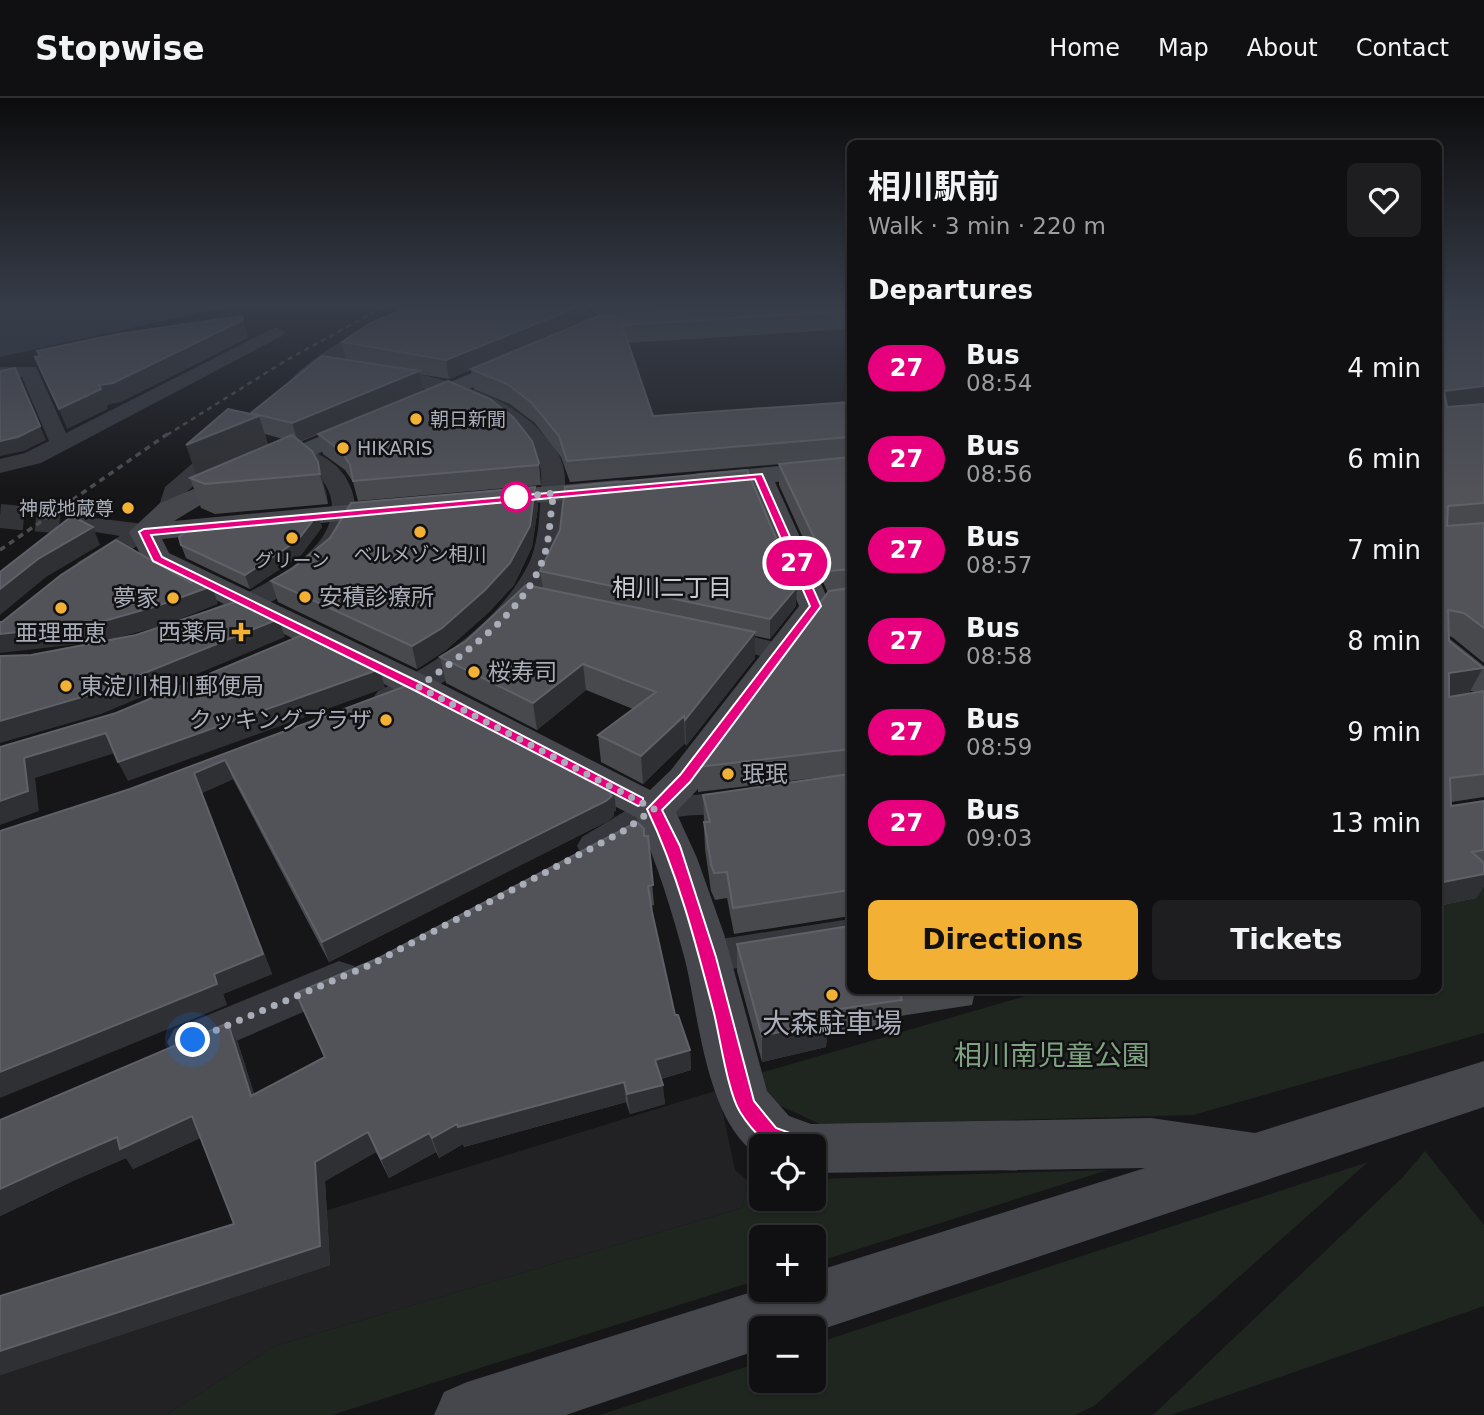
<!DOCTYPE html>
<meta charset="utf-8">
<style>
body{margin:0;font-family:"DejaVu Sans","Noto Sans JP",sans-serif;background:#1e1e20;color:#f1f3f6;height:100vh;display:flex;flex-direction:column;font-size:26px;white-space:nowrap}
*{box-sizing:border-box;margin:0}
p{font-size:23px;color:#9c9d9f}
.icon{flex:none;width:38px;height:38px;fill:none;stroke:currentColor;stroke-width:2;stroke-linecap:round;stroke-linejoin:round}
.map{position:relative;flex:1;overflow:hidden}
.sheet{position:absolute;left:847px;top:42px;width:595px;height:854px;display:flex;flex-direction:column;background:#101012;border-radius:10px;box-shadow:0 2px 5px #0004,0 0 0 2px #303032}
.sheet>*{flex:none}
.badge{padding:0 14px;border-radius:23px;font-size:24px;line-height:46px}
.buttons{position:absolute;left:749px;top:1036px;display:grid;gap:14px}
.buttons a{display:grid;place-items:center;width:77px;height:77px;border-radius:10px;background:#101012;box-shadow:0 2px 5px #0004,0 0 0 2px #303032;font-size:35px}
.you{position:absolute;width:35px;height:35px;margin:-18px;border:5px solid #fff;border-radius:50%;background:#1a73e8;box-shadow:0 0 0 10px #1a73e833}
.map>.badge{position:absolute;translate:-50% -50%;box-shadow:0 0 0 4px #fff}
h2{padding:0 21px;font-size:26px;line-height:63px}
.round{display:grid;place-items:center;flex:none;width:74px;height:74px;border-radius:10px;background:#1e1e20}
.overview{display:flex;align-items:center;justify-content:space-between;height:119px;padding:0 21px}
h1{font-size:33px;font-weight:700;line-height:52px}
.primary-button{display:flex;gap:14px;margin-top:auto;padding:14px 21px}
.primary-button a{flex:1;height:80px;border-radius:10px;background:#f2b134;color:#111;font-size:28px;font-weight:700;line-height:80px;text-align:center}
.primary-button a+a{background:#1e1e20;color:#f1f3f6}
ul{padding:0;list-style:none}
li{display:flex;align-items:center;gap:21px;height:91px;padding:0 21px}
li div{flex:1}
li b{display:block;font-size:26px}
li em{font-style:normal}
li .badge{min-width:77px;font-weight:700;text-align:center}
header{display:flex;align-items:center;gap:42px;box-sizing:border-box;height:98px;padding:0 35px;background:#101012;border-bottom:2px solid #303032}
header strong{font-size:33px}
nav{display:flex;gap:38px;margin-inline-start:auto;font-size:24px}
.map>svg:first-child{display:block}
.built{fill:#222225}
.green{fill:#1e261f}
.water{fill:#2c353c}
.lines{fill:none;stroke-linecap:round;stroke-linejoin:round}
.street-tunnel{stroke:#333438;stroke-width:24;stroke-dasharray:24 12;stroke-linecap:butt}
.street{fill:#37383d;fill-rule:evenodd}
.secondary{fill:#45474d;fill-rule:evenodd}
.rail-far1{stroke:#4a4c52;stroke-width:2.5;stroke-dasharray:5 4.5;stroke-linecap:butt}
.rail{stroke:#4a4c52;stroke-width:3.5;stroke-dasharray:6 5;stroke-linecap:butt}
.wall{fill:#47494d;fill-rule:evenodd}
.shaded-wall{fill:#2f3033}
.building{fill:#525359;stroke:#5f6168;stroke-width:2}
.line{fill:#e6007e;stroke:#fff;stroke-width:2}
.walk{stroke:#a8adb8;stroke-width:7;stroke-dasharray:0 12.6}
.poi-dot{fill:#f2b134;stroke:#111113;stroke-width:2.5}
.stop-dot{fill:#fff;stroke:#e6007e;stroke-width:3.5}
.labels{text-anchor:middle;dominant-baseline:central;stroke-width:5;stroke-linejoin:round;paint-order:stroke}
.far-poi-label{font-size:19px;fill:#a8adb8;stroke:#111113;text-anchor:start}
.poi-label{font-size:23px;fill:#a8adb8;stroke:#111113;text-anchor:start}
.neighbourhood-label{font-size:24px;fill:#c9ccd4;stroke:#111113}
.near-poi-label{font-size:28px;fill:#a8adb8;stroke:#111113}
.near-park-label{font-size:28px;fill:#7fa381;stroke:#111113}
</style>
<header>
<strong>Stopwise</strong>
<nav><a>Home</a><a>Map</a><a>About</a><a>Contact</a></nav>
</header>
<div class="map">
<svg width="1484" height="1317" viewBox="0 0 1484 1317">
<rect width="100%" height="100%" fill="#161618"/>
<path class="built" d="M850 216V361L570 384 566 369 547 339 517 314 472 293 476 287 606 232Z
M718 992 735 1072 748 1083 742 1110 275 1248 166 1317H0V1213Z"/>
<path class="green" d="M257 208H311L60 251Z
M1484 780V935L1193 1017 822 1027 768 1002 760 975 1043 893 1438 892 1439 789Z
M1425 1053 1484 1127V1208L1171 1317H1153L1402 1080Z
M1368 1064 1094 1308 1075 1317H600L761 1264V1283H814V1246Z
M1108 1072 814 1165V1139H761V1181L332 1317H166L275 1248 742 1110 748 1083H761V1101H814V1081Z"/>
<path class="water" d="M0 208H231L0 259Z"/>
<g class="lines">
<path class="street-tunnel" d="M0 418 86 426"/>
<path class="street" d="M421 208H448L370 243 304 291 297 293 287 287C309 256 384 218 421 208Z
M568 208H585L599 223 630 222 639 227 630 232 588 233Z
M276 229 285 234 282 238 41 365 0 375V361L25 355 49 343 22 279 0 281V269H36L66 335Z
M375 268C437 278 510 293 551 345 567 365 566 382 564 405 563 423 563 440 558 458 540 512 484 560 437 588 418 598 399 612 378 607L373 600 378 593C436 567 500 524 529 465 537 447 539 427 540 408 542 376 545 361 520 336 479 297 420 291 368 278L365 274Z
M230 338 238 340 241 345 238 350 184 396 179 416H161L158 411 165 389 222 340Z
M280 342C309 350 342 361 352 393 374 457 278 502 231 523L221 525 211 523 207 517 211 511C251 494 347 453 330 397 322 371 297 360 272 354L269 349Z
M86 419 144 426 153 429 157 434 96 476H78L74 470 78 464 120 438 77 431 74 426 77 421Z
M713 529 791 548 796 554 791 560 781 563 703 544 699 538 703 532Z
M747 691 759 695 764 703 759 711C728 720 693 713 663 722 633 731 616 767 582 757L577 748 582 739 642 703Z
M850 821V851L708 875 694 870 688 859 694 848 708 843Z
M339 863 354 868 360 880 354 892 204 957 189 962 174 957 167 944 174 931Z"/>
<path class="secondary" d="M522 254 533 260 530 265 207 403 174 423 399 402 409 404 413 410 409 416 162 441 169 455 432 581 650 692 671 672 799 508 749 387 699 391 690 389 686 383 690 377 699 375 850 362V378L775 384 831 508 699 690 676 714 697 760 724 836 767 993 789 1018 811 1026 1151 1020 1255 1035 1484 963V1009L814 1234V1230H761V1251L566 1317H434L444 1294 467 1284 761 1191 814 1192V1174L1145 1070 814 1075V1048H761V1059L758 1057C706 1024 699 918 685 862 672 813 657 765 637 720L406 597 146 467 129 434 160 405Z
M618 382 628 384 632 390 628 396 483 410 473 408 469 402 473 396 483 394Z
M1438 538 1450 541 1484 568V596L1471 593 1438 565Z"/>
<path class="rail-far1" d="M167 337 285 263 385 208"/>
<path class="rail" d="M0 452 169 335"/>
</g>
<path class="wall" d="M588 208H850V231L628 245 653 318 850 304V819V818L734 836 727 800 715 802 711 793 705 751 703 697 832 678 698 694V669L828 495 779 387V366L570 384 561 359 535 325 510 306 474 291 471 272 449 281 419 276 423 292 300 344 312 353 326 394 328 406 215 416 201 410 190 380 196 377 251 316V315L346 261 342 244 578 209 579 226 598 218ZM265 336 283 341 268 347Z
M1438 208H1484V565L1452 539 1449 538V543L1483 570 1469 595 1449 598 1484 593V699L1451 704V708L1484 703V788L1476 800 1438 808Z
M318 336 539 365 541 387 358 403 353 384 345 372 323 356Z
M535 389 538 409 532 449 514 487 489 514 446 552 417 571 278 504 271 483Z
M318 416 322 429 301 457 250 491 186 460 181 447Z
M540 473 796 508 770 541 755 538V560L686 648 685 645 643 686 601 664 598 637 633 611 586 592 537 632 446 585 440 559 543 490Z
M411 586 506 639 614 692 616 712 614 714V718L608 723 329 864 233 681 202 695 272 876 223 896 227 907 130 691Z
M644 738H648L654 807 651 808 675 917 690 952 691 972 661 981 665 1006 630 1016 626 1004 464 1049 463 1046 439 1060 436 1054 389 1080 376 1054 325 1083 330 1167 0 1277V1198L234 1126 200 1040 133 1071 126 1060 75 1082 0 1118V1022L228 925 238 945 254 996 325 960 296 895 379 860Z
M737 846 850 892H1005L974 898 972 907 900 918 898 928 827 938 826 949 762 964 737 873Z"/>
<path class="shaded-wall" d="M578 209 579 226 449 281 446 262Z
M243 222 248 240 121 304 107 307 108 311 67 331 59 311 99 287Z
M15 270 46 342 24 353 0 358V343Z
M419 273 423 292 298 344 292 325Z
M1484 288V306L1438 313 1444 293Z
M259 318 271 356 198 383 186 347Z
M318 364 326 394 328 406 320 376Z
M535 389 538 409 532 449 514 487 489 514 446 552 417 571 412 548Z
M318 416 322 429 301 457 250 491 245 477Z
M93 429 100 447 46 479 0 517V491L38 461Z
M212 488 218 506 165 527 105 543 0 555V536Z
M797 489 796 508 770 541V521Z
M279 521 285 539 101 616 0 645V623Z
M755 534V560L686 648 685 622Z
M583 566 586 592 537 632 533 605Z
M1483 570 1469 595 1438 600 1449 575Z
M380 571 385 590 128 683 118 664Z
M684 618 685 645 643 686 641 658Z
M106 635 115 655 35 680 39 713 0 727V703L24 660Z
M225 662 233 681 202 695 272 876 223 896 227 907 0 1000V974L214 876 194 675Z
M614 692 616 712 614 714V718L608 723 329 864 322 844 610 696Z
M1484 776V788L1476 800 1438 808V785Z
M829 923 826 949 762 964V938Z
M228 925 238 945 261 1018 251 998Z
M690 952 691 972 657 982 655 962Z
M624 984 626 1004 464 1049 458 1029Z
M663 987 665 1006 630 1016 627 996Z
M192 1018 204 1038 133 1071 126 1060 75 1082 0 1118V1091L61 1063 117 1039Z
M457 1026 463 1046 439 1060 432 1040Z
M368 1034 376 1054 325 1083 330 1167 0 1277V1253L320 1148 315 1064Z
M429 1035 436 1054 389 1080 381 1061Z"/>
<path class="building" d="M412 208H479L484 211 492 208 578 209 446 262 342 244 371 225Z
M768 208H850V213L622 227 653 318 850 304V339L567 363 559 338 532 305 507 286 471 271 599 218Z
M1438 208H1484V288L1444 293 1447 309 1484 306V405L1448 408 1447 428 1484 425V530L1464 515 1448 512 1449 543 1483 570 1449 575V599L1484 593V676L1450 680 1451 708 1484 703V752L1472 754 1484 765V776L1438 785Z
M242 218 243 222 113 285 99 287 101 291 59 311 35 259 40 258 37 253 118 236Z
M322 258 419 273 292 325 251 315Z
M15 270 40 328 18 339 0 343V273Z
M448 283 490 301 513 319 532 343 539 365 538 367 353 383 350 367 341 353 318 336Z
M228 311 259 318 186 347Z
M292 337 312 353 318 364 320 376 205 386 190 380Z
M850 359V471L830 473 779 366Z
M747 372 797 489 770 521 540 473 560 432 565 389Z
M535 389 530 428 510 465 485 492 442 530 412 548 271 483 293 470 330 440 351 405Z
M318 416 297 443 245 477 181 447 179 439 195 427Z
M72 418 93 429 38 461 0 491V474Z
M116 442 191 485 189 477 212 488 157 508 97 525 0 536V524H2L61 477Z
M526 487 755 534 685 622 684 618 641 658 598 637 656 594 583 566 533 605 440 559 466 543Z
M850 490V651L698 669 829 493Z
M241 502 279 521 92 596 0 623V558L31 557 136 537Z
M307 535 380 571 118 664 106 635 24 660 28 693 0 703V649L116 615Z
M411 586 505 635 502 638 614 692 610 696 612 698 606 703 322 844 225 662 194 675 263 856 214 876 217 886 0 974V733L130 691Z
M850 676V792L733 810 727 774 714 775 711 766 704 724H710L703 697Z
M637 724 644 731V738H648L653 787 648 788 652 814 675 917H678L690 952 655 962 663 987 627 996 624 984 458 1029 457 1026 432 1040 429 1035 381 1061 368 1034 315 1064 320 1148 0 1253V1198L234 1126 192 1018 120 1051 117 1039 61 1063 0 1091V1022L228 925 251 998 325 959 296 895 379 860Z
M850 828V892H899L902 902 825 913 829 923 762 938 737 846Z"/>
<linearGradient id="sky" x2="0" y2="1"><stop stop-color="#0c0c0d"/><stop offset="0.53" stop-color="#363c48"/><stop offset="1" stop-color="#363c48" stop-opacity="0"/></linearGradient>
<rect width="1484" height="392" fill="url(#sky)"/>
<path class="line" d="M762 376 821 508 690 684 662 712 680 748 716 859 754 1003 776 1030 809 1042 811 1048 809 1055C781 1065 753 1035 740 1014 728 995 720 940 714 915 696 846 678 776 647 711L680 677 810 508 755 381 151 437 162 459 423 586 643 700V706L638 708 414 592 153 463 139 434 144 431Z"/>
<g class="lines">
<path class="walk" d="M193 942 370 867 622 734 654 711 419 589C463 555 521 518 542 464 551 441 549 419 554 395L516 399"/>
</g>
<g class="poi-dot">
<circle cx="416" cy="321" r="7"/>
<circle cx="343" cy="350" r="7"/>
<circle cx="128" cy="410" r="7"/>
<circle cx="420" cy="434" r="7"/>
<circle cx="292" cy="440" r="7"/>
<circle cx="305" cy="499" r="7"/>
<circle cx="173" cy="500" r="7"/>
<circle cx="61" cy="510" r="7"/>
<path d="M237.5 523.5h7v7h7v7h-7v7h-7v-7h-7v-7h7z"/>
<circle cx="474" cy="574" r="7"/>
<circle cx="66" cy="588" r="7"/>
<circle cx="386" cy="622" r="7"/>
<circle cx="728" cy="676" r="7"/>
<circle cx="832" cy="897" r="7"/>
</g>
<circle class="stop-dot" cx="516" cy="399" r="14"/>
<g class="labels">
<g class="far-poi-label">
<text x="430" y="321">朝日新聞</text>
<text x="357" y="350">HIKARIS</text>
<text x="114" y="410" text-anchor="end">神威地蔵尊</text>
<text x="420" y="456" text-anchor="middle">ベルメゾン相川</text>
<text x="292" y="462" text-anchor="middle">グリーン</text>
</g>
<g class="poi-label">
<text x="319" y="499">安積診療所</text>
<text x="159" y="500" text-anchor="end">夢家</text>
<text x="227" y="534" text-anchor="end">西薬局</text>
<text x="61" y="535" text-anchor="middle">亜理亜恵</text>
<text x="488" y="574">桜寿司</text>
<text x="80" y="588">東淀川相川郵便局</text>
<text x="372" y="622" text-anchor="end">クッキングプラザ</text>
<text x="742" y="676">珉珉</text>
</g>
<g class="neighbourhood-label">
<text x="672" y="490">相川二丁目</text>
</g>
<g class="near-poi-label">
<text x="832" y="925">大森駐車場</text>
</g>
<g class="near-park-label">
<text x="1052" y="957">相川南児童公園</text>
</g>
</g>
</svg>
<div class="buttons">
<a><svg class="icon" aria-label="locate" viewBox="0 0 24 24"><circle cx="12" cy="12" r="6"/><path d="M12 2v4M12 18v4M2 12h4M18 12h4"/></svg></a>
<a>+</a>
<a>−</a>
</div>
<div class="you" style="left:193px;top:942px"></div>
<b class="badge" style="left:797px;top:465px;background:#e6007e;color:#fff">27</b>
<section class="sheet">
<div class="overview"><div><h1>相川駅前</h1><p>Walk · 3 min · 220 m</p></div><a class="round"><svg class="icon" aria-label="heart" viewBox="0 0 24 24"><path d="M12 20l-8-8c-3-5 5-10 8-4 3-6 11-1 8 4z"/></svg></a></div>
<h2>Departures</h2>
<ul>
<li><span class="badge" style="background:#e6007e;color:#fff">27</span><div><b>Bus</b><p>08:54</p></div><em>4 min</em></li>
<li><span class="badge" style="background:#e6007e;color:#fff">27</span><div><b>Bus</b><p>08:56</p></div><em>6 min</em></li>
<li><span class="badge" style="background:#e6007e;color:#fff">27</span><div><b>Bus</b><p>08:57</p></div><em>7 min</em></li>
<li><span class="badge" style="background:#e6007e;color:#fff">27</span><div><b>Bus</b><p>08:58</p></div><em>8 min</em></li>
<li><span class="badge" style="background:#e6007e;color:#fff">27</span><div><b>Bus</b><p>08:59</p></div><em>9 min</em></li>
<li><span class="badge" style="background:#e6007e;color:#fff">27</span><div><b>Bus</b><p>09:03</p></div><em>13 min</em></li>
</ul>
<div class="primary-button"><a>Directions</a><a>Tickets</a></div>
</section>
</div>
